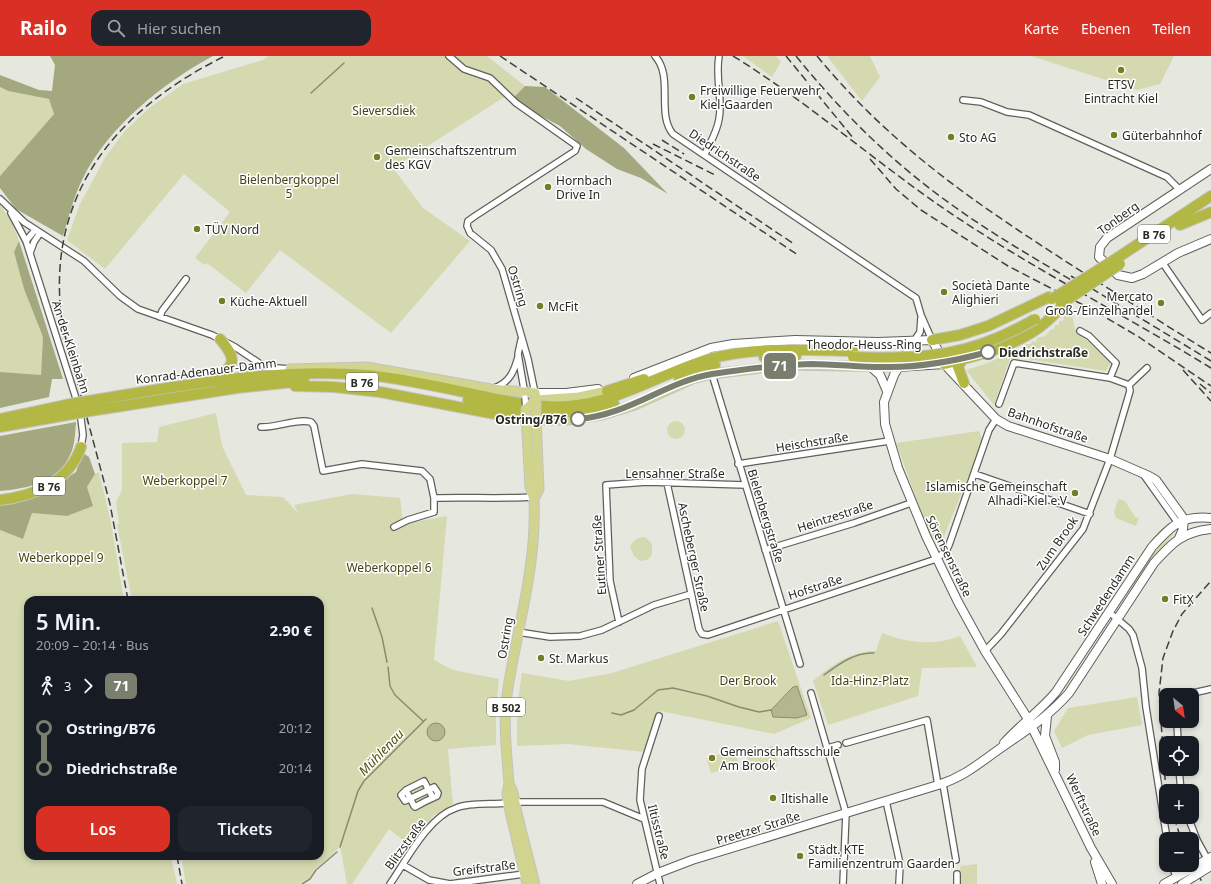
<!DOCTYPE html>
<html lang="de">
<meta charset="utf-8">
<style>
body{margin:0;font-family:"Noto Sans",sans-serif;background:#20242c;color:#f1f3f6;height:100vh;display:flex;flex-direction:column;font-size:15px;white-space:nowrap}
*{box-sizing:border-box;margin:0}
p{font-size:13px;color:#9ea1a6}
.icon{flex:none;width:22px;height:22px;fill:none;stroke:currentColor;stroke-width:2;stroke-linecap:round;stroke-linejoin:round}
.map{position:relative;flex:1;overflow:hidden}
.side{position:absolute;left:24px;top:540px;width:300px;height:264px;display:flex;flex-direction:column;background:#171b24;border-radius:12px;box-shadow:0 2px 6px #0003}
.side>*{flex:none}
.badge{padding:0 8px;border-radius:6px;font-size:14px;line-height:26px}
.needle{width:26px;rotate:151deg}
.buttons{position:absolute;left:1159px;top:632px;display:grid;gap:8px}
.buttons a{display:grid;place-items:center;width:40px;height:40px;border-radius:8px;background:#171b24;box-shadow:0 2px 6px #0003;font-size:20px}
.map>.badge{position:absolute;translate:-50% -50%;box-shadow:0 0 0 2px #fff}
.legs{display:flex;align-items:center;gap:6px;height:44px;padding:0 12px;font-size:13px}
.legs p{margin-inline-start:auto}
.headline{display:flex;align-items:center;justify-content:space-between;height:68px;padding:0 12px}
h1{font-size:22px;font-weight:600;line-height:30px}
.button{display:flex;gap:8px;margin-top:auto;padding:8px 12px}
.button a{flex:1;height:46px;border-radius:12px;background:#d93025;color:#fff;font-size:16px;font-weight:600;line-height:46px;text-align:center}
.button a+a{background:#20242c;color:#f1f3f6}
ul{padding:0 12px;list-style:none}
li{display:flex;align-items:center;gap:14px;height:40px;font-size:15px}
li i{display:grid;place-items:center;width:6px;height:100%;margin:0 5px;background:currentColor}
li i::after{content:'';width:10px;height:10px;margin:-5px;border:3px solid;border-radius:50%;background:#171b24}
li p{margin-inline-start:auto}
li:first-child i{background:linear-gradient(#0000 50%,currentColor 0)}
li:last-child i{background:linear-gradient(currentColor 50%,#0000 0)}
header{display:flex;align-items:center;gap:24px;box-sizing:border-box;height:56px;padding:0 20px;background:#d93025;color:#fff}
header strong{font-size:19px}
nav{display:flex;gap:22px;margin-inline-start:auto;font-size:14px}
.search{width:280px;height:36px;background:#20242c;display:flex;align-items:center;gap:10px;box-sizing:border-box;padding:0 14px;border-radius:12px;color:#9ea1a6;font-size:15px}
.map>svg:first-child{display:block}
.green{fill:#d5d9b0}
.forest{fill:#a4a87f}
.water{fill:#b4b78e;stroke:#8a8c6f}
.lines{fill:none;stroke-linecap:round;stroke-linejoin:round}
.stream{stroke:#8a8c6f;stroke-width:1.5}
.street-casing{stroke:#5f605a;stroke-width:8}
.secondary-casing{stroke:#5f605a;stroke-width:10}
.primary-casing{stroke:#c3c3c2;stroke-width:11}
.highway-casing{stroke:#c3c3c2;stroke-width:12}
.street{stroke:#fff;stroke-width:5.5}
.secondary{stroke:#fff;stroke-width:8}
.primary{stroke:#d1d48f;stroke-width:9}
.highway{stroke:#b3b844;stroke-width:10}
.rail{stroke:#40403d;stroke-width:1.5;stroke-dasharray:8 4;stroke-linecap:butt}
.street-bridge-casing{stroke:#5f605a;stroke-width:8;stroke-linecap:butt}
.secondary-bridge-casing{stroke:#5f605a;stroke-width:10;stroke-linecap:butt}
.primary-bridge-casing{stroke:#c3c3c2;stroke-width:11;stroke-linecap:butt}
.highway-bridge-casing{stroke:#c3c3c2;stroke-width:12;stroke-linecap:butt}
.street-bridge{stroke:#fff;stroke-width:5.5}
.secondary-bridge{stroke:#fff;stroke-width:8}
.primary-bridge{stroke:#d1d48f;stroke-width:9}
.highway-bridge{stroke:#b3b844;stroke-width:10}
.line-1-casing{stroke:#fff;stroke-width:9}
.line-1{stroke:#797e6f;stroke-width:6}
.poi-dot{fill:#797c26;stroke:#fffffe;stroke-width:1.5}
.stop-1-dot{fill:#fff;stroke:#797e6f;stroke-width:2}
.labels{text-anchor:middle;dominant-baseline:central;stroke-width:3;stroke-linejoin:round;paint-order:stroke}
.shield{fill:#fffffe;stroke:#696967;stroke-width:1}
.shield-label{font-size:11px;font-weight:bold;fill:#292926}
.poi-label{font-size:12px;fill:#292926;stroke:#fffffe;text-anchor:start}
.park-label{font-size:12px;fill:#424413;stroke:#fffffe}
.street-label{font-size:12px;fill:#292926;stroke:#fffffe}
.stop-label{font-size:12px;font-weight:bold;fill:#292926;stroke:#fffffe;text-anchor:start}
.water-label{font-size:13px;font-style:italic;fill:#525411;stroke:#fffffe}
</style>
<header>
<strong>Railo</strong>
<div class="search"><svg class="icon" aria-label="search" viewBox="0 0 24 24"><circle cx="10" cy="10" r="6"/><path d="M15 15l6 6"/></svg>Hier suchen</div>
<nav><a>Karte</a><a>Ebenen</a><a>Teilen</a></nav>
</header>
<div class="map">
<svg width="1211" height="828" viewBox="0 0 1211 828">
<rect width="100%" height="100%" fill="#e6e7df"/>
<path class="green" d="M269 0H487L525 30 511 44 506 40 393 112 423 152 470 185 391 277 280 194 246 237 207 207 205 209 195 202 230 156 184 118 105 213 67 184 80 148 106 100 125 75 148 53 183 28 263 4Z
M743 0H776L781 6 772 21Z
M827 0H870L880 21 862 45Z
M1031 0H1174L1160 28 1137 34Z
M0 31 8 35 49 43 54 58 0 120Z
M0 149 12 166 19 185 14 196 24 233 43 281 41 320 0 316Z
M1071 253 1075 274 1111 306 1106 315 1021 302 1010 303 994 349 966 314 988 307 1013 295 1016 297 1017 293 1021 294 1027 288H1031L1032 285 1036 286 1037 282 1045 280 1051 273H1054L1055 269H1059V265H1063L1064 260Z
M216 357 222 390 246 439 283 441 299 458 294 449 352 438 400 442 403 468 447 460 434 604 453 614 499 623 496 651V689L448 693 453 748 433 760 410 790 389 773 352 828H347L340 790 332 799 315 813 310 822 298 828H186L181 800H320V544H132L117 469 119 468 116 446 122 434V387L157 386 159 371Z
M667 374a9 9 0 1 1 18 0a9 9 0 1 1-18 0Z
M979 375 983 385 940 490 928 475 896 387Z
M99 416 110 462 124 544H28V800H171L177 828H0V474L23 483 32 457 67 460 92 450 87 431 95 418Z
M1118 443 1125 445 1135 461 1139 462 1136 470 1116 462 1114 456Z
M1172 475 1174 478C1153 501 1137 524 1123 551L1121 550C1137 523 1150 497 1172 475Z
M645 481 652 488V499L647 504 640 505 634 500 630 491C633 484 638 481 645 481Z
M778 565 811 662 774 678 660 655 645 696 568 688 517 690V651L522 617 569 625 612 617Z
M882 577C907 587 935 590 960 580L977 611 922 612 918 640 828 669 813 625C830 610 853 594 876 595Z
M1137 641 1142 669 1088 679 1062 692 1054 675 1068 652Z
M773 690 778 709 751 716 746 697Z
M735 694 739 709 711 717 706 702Z
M977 808V828H961L960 810Z"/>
<path class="forest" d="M50 0H213C163 27 109 70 83 122 74 140 69 160 63 180L16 153 0 132V120L54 58 49 43 8 35 0 31V19L39 34 52 35 55 9Z
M525 30 545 31 624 92 668 138 641 122 617 113 586 93 560 70 511 44Z
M19 185 63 323H52L49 341 0 352V316L41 319 43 281 24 233 14 196Z
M76 366C75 377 75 390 70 399 59 426 26 433 0 435V380Z
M83 397 89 401 95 418 87 431 93 450 67 460 32 457 23 483 0 474V449L13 448 41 439 76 416Z"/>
<path class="water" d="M797 630 807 659 797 662 773 661 771 654 793 631Z
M427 676a9 9 0 1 1 18 0a9 9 0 1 1-18 0Z"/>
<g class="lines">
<path class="stream" d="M311 37 344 7
M372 552 382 581 387 606
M388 611 390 630 395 639 423 665
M824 619C839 608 855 596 874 597
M612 657 621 659 634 654 658 634 673 632 707 640 739 651 759 656 771 654
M340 791 358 735 364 725 426 663
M302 828 310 823 316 814 337 796"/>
<g class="street-casing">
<path id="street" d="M449 0 464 13 490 22 516 47 577 90 575 95 475 160 468 165 467 170 470 177 491 194 502 213 528 303 535 337
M655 0C674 21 656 58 673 78L916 242 921 259 932 284
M963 44 981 46 1007 56 1029 59 1167 121 1180 134
M705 98C710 87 717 76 719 63 723 44 715 22 719 0
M0 143 24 166 84 205 120 240 138 253 212 279 235 291 265 311 290 313
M11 157 26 185 80 355 83 379 81 391
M26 185 35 174
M30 197 34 186 40 177
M1162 206 1202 264 1211 257
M160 261 162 255 186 223
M1080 275 1089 280 1116 307 1110 322
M521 284 518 298 525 339
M914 285 920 276 921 262
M712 318 800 608
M1129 329 1147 312
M494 332C509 327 514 316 518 301
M999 348 1014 307 1110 322 1129 329
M261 371C277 372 296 362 311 366L314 370 323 415 362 408 422 415 430 423 434 442C468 441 501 443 535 441
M738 408 889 385
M975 418 1090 458
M1143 418 1180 470
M667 427 699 573 702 578 708 579 936 503 946 495 949 489 989 374 996 363
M394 471 408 464 434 456V442
M765 494 854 467 911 447
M1109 556 1129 573 1133 579 1142 612 1146 651 1167 783
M619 566 610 525 606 429 647 426 745 429
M518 576 550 581 580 580 602 574 654 549 691 538
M985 595 1001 578 1083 473 1110 403 1130 335 1129 329
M811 637 846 757 843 828
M1184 639 1211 633
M659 660 642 713 640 744 660 828
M1177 665 1178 687
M846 687 927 664 938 729
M828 692 838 689
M1179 713 1181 735
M943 728 956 804
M406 734 401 739 405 745 422 737C426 735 430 733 434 731L438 737 437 740C430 743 422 747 415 751L414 750 406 734 424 725 433 742
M886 745 900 808 899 828
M514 746H603L644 763
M1188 761 1197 784 1209 806
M403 809 429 824 450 828 524 818
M1172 809 1176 821
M957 818V828
M390 828C406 805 428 761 456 752 471 746 492 749 508 747"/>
</g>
<g class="secondary-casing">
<path id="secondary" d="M1211 113 1107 182 1100 191 1099 201 1118 219 1132 222 1143 218 1178 197 1211 183
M914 285 894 319 884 346 885 368 898 412 926 480 958 546 985 595 1028 663 1091 792 1112 828
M871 311 880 319 887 335
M898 311 944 308
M634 322 711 292 733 288 795 284 878 286 932 284 948 312 996 363 1008 370 1110 403 1149 420 1156 424 1184 463 1183 473 1179 482
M535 337H566L598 333
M1047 660 1045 680 1055 706V714
M1004 687C1020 669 1040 655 1056 636L1152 491C1171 470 1181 459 1211 462
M1095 806 1102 828
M1197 809 1211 801
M1201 816 1211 810
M637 828 658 817 692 804 938 729C963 721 977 709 998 694 1025 675 1047 662 1069 637L1154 507C1172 487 1182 476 1211 473
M1164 828 1189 814
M1182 828 1193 821"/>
</g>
<g class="primary-casing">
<path id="primary" d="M290 313 367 311 491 333 535 337 536 344 579 341 607 335
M526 359 530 431C536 444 534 456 534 470 532 527 515 583 507 639 503 668 507 699 509 728L507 737 508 747 527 828
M526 364H567L602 359 635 349 692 323 712 318 786 309 898 311
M535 441 539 433 536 360
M509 728 513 736 517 757 535 828"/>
</g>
<g class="highway-casing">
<path id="highway" d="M1180 169 1211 156
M1114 204 1211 140
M932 284 960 279 988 270 1049 241
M764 301 796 300
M962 304 958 311 964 327
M944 308C976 300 1013 291 1040 271 1048 265 1056 257 1063 250
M679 322 715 309
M214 325C235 309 238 304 220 283
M295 330 334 331 380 336 526 364
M607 335 644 323
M468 344C518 355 565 364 614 348
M88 345C180 330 274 311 368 319 406 323 445 332 483 340 512 346 539 352 568 350 620 346 661 317 709 303 756 290 805 294 853 295
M90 355 237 332 304 325
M0 363 70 348
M0 371 73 358
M0 444C34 440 69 426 81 391"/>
</g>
<use href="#street" class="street"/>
<use href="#secondary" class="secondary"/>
<use href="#primary" class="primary"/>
<use href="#highway" class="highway"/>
<path class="rail" d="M500 0 798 199
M733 0C808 46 874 105 946 154 1031 212 1123 258 1211 312
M786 0 854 83
M796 0C841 56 893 107 952 149 991 177 1032 201 1073 225
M817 0C892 91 975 147 1073 210 1119 239 1165 269 1211 297
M576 42 794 188
M662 84 684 98
M653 88 717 120
M870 103 896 133 921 154 1008 210 1091 253 1139 281 1211 330
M1071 220 1211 305
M1183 314 1211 345
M1200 328 1211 337
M128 544 110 448 63 272C42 142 115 54 225 0
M1166 736 1159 637 1163 602 1173 575 1182 558 1211 525
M1174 761 1181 783
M177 800 182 828
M1192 807 1203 828"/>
<g class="street-bridge-casing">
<path id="street-bridge" d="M525 342 526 353"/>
</g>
<g class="secondary-bridge-casing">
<path id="secondary-bridge" d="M1189 814 1197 809
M1193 821 1201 816"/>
</g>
<g class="primary-bridge-casing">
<path id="primary-bridge" d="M536 344V360
M526 359V353L536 344"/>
</g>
<g class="highway-bridge-casing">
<path id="highway-bridge" d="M1052 243 1114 204
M1061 248 1120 208
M853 301C924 304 972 300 1035 263
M70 348 88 345
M73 358 90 355"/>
</g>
<use href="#street-bridge" class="street-bridge"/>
<use href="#secondary-bridge" class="secondary-bridge"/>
<use href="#primary-bridge" class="primary-bridge"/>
<use href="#highway-bridge" class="highway-bridge"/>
</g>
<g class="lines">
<g class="line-1-casing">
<path id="line-1" d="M578 363C629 359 665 326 712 318 745 313 778 309 811 308 838 308 864 312 890 311 924 311 955 305 988 296"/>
</g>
<use href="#line-1" class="line-1"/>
</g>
<g class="poi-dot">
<circle cx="1121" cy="14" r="4"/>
<circle cx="692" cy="41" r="4"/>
<circle cx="1114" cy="79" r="4"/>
<circle cx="951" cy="81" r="4"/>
<circle cx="377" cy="101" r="4"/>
<circle cx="548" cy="131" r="4"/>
<circle cx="197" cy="173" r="4"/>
<circle cx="944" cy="236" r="4"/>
<circle cx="222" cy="245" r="4"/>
<circle cx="1161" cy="247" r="4"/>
<circle cx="540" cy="250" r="4"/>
<circle cx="1075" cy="437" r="4"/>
<circle cx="1165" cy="543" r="4"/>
<circle cx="541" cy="602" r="4"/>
<circle cx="712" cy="702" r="4"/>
<circle cx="773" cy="742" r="4"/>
<circle cx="800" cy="800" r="4"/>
</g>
<g class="stop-1-dot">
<circle cx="988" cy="296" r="7"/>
<circle cx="578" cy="363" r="7"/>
</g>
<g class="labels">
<g class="shield">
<rect x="1138" y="169" width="32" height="18" rx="3"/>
<rect x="346" y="317" width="32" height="18" rx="3"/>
<rect x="33" y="421" width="32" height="18" rx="3"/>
<rect x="487" y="642" width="38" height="18" rx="3"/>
</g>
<g class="shield-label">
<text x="1154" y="178">B 76</text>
<text x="362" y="326">B 76</text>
<text x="49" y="430">B 76</text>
<text x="506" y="651">B 502</text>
</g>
<g class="poi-label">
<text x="1121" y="28" text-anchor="middle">ETSV<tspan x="1121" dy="14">Eintracht Kiel</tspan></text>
<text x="700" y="34">Freiwillige Feuerwehr<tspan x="700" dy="14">Kiel-Gaarden</tspan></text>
<text x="1122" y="79">Güterbahnhof</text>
<text x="959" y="81">Sto AG</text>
<text x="385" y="94">Gemeinschaftszentrum<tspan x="385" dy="14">des KGV</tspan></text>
<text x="556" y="124">Hornbach<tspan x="556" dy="14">Drive In</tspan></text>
<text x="205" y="173">TÜV Nord</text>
<text x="952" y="229">Società Dante<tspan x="952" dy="14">Alighieri</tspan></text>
<text x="1153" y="240" text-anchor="end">Mercato<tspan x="1153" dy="14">Groß-/Einzelhandel</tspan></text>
<text x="230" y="245">Küche-Aktuell</text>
<text x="548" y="250">McFit</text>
<text x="1067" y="430" text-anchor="end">Islamische Gemeinschaft<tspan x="1067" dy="14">Alhadi-Kiel e.V</tspan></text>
<text x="1173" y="543">FitX</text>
<text x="549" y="602">St. Markus</text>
<text x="720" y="695">Gemeinschaftsschule<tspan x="720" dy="14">Am Brook</tspan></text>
<text x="781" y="742">Iltishalle</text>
<text x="808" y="793">Städt. KTE<tspan x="808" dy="14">Familienzentrum Gaarden</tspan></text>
</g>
<g class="park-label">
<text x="384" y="54">Sieversdiek</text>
<text x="289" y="123">Bielenbergkoppel<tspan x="289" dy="14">5</tspan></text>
<text x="185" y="424">Weberkoppel 7</text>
<text x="61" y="501">Weberkoppel 9</text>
<text x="389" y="511">Weberkoppel 6</text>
<text x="748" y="624">Der Brook</text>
<text x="870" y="624">Ida-Hinz-Platz</text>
</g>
<g class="street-label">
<text transform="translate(725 99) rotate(34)">Diedrichstraße</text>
<text transform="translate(1118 162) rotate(-36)">Tonberg</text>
<text transform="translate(518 230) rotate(73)">Ostring</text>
<text x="864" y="288">Theodor-Heuss-Ring</text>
<text transform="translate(71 291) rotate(72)">An der Kleinbahn</text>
<text transform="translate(206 315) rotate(-7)">Konrad-Adenauer-Damm</text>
<text transform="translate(1048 369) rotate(19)">Bahnhofstraße</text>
<text transform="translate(812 386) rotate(-9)">Heischstraße</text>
<text x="675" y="417">Lensahner Straße</text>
<text transform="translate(766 460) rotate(73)">Bielenbergstraße</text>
<text transform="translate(835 460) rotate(-18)">Heintzestraße</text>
<text transform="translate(1057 487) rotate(-55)">Zum Brook</text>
<text transform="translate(599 499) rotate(-94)">Eutiner Straße</text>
<text transform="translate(949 500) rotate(64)">Sörensenstraße</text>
<text transform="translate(694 501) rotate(78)">Ascheberger Straße</text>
<text transform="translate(815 531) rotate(-18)">Hofstraße</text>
<text transform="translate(1106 539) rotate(-57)">Schwedendamm</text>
<text transform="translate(505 582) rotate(-80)">Ostring</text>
<text transform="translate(1084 749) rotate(65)">Werftstraße</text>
<text transform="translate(758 772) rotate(-17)">Preetzer Straße</text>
<text transform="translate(659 776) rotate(76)">Iltisstraße</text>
<text transform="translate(405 788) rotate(-54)">Blitzstraße</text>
<text transform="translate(484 812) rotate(-7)">Greifstraße</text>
</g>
<g class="stop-label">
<text x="999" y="296">Diedrichstraße</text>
<text x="567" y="363" text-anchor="end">Ostring/B76</text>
</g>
<g class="water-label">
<text transform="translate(381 696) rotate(-46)">Mühlenau</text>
</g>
</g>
</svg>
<div class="buttons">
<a><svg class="needle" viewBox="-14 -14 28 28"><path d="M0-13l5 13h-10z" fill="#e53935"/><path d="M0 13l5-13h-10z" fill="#9ea1a6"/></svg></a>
<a><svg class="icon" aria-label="locate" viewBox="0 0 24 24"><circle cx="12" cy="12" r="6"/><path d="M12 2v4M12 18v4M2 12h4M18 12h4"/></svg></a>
<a>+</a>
<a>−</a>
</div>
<b class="badge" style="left:780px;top:310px;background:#797e6f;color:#fff">71</b>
<section class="side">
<div class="headline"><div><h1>5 Min.</h1><p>20:09 – 20:14 · Bus</p></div><b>2.90 €</b></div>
<div class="legs"><svg class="icon" aria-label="walk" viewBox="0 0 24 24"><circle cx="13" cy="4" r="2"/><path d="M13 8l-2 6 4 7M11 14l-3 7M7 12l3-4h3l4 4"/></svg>3<svg class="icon" aria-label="forward" viewBox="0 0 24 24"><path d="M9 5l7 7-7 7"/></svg><b class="badge" style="background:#797e6f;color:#fff">71</b></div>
<ul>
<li><i style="color:#797e6f"></i><b>Ostring/B76</b><p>20:12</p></li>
<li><i style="color:#797e6f"></i><b>Diedrichstraße</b><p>20:14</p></li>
</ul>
<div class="button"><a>Los</a><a>Tickets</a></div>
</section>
</div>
